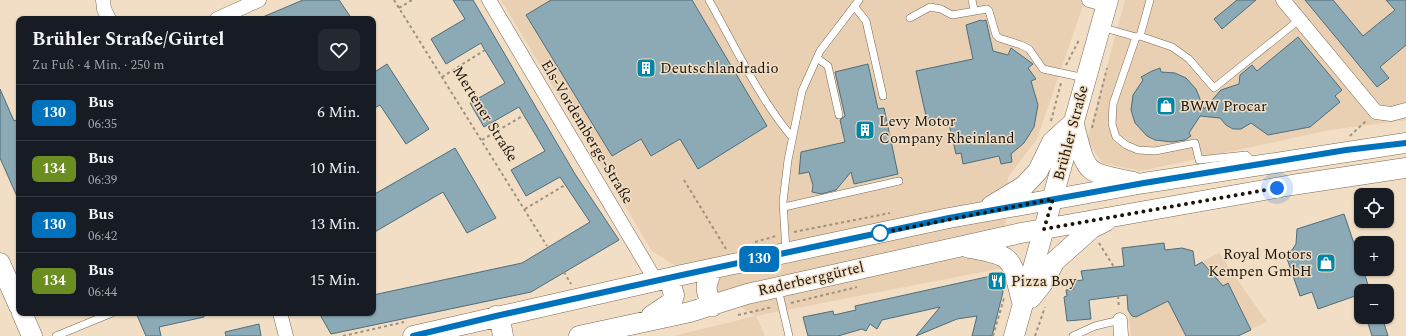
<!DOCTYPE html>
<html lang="de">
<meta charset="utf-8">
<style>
body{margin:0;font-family:Spectral,serif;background:#242831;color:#f1f3f6;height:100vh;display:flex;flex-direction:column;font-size:15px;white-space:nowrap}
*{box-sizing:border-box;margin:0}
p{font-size:13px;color:#9ea1a6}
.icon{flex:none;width:22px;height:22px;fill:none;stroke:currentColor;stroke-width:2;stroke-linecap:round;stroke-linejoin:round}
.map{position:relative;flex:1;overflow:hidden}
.side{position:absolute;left:16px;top:16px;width:360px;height:300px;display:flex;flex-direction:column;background:#171b24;border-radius:8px;box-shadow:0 1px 3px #0004}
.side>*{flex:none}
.badge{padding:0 8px;border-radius:6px;font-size:14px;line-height:26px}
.controls{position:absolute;left:1354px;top:188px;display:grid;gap:8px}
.controls a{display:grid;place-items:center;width:40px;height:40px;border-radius:8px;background:#171b24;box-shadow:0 1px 3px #0004;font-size:20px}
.you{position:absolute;width:20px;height:20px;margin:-10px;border:3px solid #fff;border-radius:50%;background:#1a73e8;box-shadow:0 0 0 6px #1a73e833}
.map>.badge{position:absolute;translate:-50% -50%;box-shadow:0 0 0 2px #fff}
.round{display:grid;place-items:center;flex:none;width:42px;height:42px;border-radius:8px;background:#242831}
.overview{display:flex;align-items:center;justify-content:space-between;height:68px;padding:0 16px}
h1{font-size:19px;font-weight:700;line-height:30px}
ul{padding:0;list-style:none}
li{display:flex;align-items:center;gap:12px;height:56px;padding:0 16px;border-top:1px solid #363941}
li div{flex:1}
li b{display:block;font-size:15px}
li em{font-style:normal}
li .badge{min-width:44px;font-weight:700;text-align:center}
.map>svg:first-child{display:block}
.built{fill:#e9d0b3}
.building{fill:#8baab6;stroke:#506d79}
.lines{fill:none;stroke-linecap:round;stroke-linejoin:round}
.lane-casing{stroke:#7a6954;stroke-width:8}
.street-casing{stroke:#7a6954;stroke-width:15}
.secondary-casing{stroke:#7a6954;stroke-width:21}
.path{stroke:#a0917e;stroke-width:2;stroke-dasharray:3 3;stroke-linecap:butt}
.lane{stroke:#fff;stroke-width:7}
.street{stroke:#fff;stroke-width:14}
.secondary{stroke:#fff;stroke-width:20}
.line-casing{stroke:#fff;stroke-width:9}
.line{stroke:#0072bc;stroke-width:6}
.walk{stroke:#1c150c;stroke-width:4;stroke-dasharray:0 7.2}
.stop-dot{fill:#fff;stroke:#0072bc;stroke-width:2}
.labels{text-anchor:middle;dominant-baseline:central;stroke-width:3;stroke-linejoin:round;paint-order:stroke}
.poi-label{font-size:15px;fill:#1c150c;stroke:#f1dec5;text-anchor:start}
.street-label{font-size:15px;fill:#1c150c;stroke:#f1dec5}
</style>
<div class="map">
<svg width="1406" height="336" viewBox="0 0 1406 336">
<rect width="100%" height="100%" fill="#f1dec5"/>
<path class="built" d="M501 0H1085L1037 139 1008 177 1003 268 756 316 765 336H674L755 316 652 251Z
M1125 0H1406V120L1330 130 1141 171 1102 163 1087 140Z
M1164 243 1165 250 1182 248 1193 251 1195 265 1219 253 1267 322 1234 336H1131L1122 248Z"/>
<path class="building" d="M303 0H339L352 19H258Z
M453 0H473L575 174 619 240 531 292 331 334 319 313H373V295L522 263 590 222 560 177 526 196 511 170 545 151 519 107 484 127 470 103 505 83 483 47 481 43 446 64 431 39 465 19Z
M551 0H692L767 126 698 169 680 139 651 156 641 139 612 156 526 15Z
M1237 0H1256L1222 29 1214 19Z
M1305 0H1333L1363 36 1395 10 1386 0H1406V45L1380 67 1389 78 1377 87Z
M981 20 982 21 986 20 993 51 1008 55 1011 48 1033 64 1028 68 1036 79 1031 81 1038 105 1034 127 1024 143 1011 154 1012 162 1001 164 999 156 963 164 961 153 956 154 948 120 928 125 916 71 973 59 966 25Z
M1298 37 1342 90 1335 96 1340 102 1310 127 1268 135 1251 123 1241 129H1233L1226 125 1220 118 1200 116 1189 133 1191 136 1185 140 1172 142 1155 140 1147 136 1135 123 1131 110 1133 95 1143 80 1141 77 1152 71 1160 68 1161 72 1175 73 1186 78 1196 89 1204 109 1221 90 1239 84 1240 75 1252 65 1257 71Z
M387 64 429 129 406 144 380 105 373 109V73Z
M868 64 878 109 884 108 898 174 854 184 851 172 836 190 821 194 812 192 813 185 809 172 799 174 801 152 845 142 840 120 845 116 835 72Z
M0 89 14 121 19 119V201L0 158Z
M455 148 496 218 467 233 443 192 373 233V195Z
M1344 214 1361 264V269H1363L1370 291H1361V294L1318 309 1312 292 1300 296 1285 253 1292 250 1296 244 1297 229Z
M1164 243 1165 250 1182 248 1193 251 1195 266 1202 262 1223 286 1228 283 1251 330 1238 336H1186L1168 301 1136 317 1132 316 1128 310 1127 295 1089 300 1091 319 1067 321 1064 297 1067 296 1066 290 1074 289 1073 281 1083 280 1081 271 1124 266 1122 248Z
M1000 274 1003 292 992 336H972L977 316 957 319 916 336 940 307 882 320 877 329 870 324 866 331 862 329 838 336H808L803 317 833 311 834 315 856 310 855 306Z
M136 313H204V317L159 327 161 336H146Z
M1366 317H1382L1388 336H1372Z
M259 324 261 336H226L225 332Z"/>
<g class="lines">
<g class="lane-casing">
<path id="lane" d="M709 0C733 43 760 100 792 137
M972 0 974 10
M854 6 866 21 883 96
M910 18 930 7 941 9 952 15 987 9 989 11 996 35 999 38 1021 45 1029 49 1043 69 1085 78
M1101 27 1136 37 1140 36 1150 0
M1140 36 1172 47 1189 59 1214 88 1299 20
M1136 37 1113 104 1112 124 1116 137 1126 145 1138 150 1155 151 1195 143 1199 160 1246 155 1255 164
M817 58 828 66 839 115
M784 207 899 181
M786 251 783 202 788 160 802 91 820 51 859 0
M778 289 789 336
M56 336 112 313
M1073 336 1095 326 1120 320"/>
</g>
<g class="street-casing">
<path id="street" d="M103 0 104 9 109 19
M489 0 656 281
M1089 0 1107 5
M1283 0 1376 112 1391 114 1406 110
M217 19 259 0
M280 313 286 336
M1120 320 1121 336"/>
</g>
<g class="secondary-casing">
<path id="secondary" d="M1074 125C1087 174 1083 172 1134 182
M991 206 1024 186 1038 171 1052 142 1073 123
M969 248C1019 256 1010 260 1023 305
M0 263 19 306
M713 269C705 285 704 290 713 306
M1031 298 1043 283 1055 261 1092 228 1106 221
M22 313 32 336
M496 316 500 319 503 336
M651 316 672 302 674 295 669 278
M413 336 682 275 949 218 1144 183 1406 143
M579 336 690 312 747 294 1021 233 1292 185 1406 168
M1014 336 1108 0"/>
</g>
<path class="path" d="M394 0 547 246
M399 8 412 0
M1066 65 1079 40
M442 77 485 50
M1051 121 1061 83
M1092 128 1107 68
M1350 136 1367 120
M482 140 524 115
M684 180 726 249
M525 209 565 185
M794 232 890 213
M755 242 776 236
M1099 243 1114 267
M564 272 571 284
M1118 296 1119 308
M791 303 857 287
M738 315 773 307
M343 336 404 322
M993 336 1004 298
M1035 336 1045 307"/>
<use href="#lane" class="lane"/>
<use href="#street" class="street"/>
<use href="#secondary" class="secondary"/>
</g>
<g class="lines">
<g class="line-casing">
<path id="line" d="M413 336 496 316 682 275 949 218 1144 183 1346 150 1406 143"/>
</g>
<use href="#line" class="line"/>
<path class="walk" d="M880 233 876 234 1053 199 1044 229 1277 188"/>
</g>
<defs>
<g id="building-square" transform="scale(1)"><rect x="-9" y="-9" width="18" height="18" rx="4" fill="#0186a8" stroke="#f1dec5"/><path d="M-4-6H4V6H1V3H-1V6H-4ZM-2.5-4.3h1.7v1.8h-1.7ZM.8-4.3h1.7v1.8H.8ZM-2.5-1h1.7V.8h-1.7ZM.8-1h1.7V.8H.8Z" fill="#fff"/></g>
<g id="shop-square" transform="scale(1)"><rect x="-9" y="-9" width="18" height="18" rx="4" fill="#0186a8" stroke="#f1dec5"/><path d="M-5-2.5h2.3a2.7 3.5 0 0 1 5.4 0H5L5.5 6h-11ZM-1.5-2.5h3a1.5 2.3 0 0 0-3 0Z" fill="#fff"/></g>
<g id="restaurant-square" transform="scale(1)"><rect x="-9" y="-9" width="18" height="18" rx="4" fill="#0186a8" stroke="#f1dec5"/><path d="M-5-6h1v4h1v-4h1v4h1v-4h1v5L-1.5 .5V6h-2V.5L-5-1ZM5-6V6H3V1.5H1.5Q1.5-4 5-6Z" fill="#fff"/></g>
</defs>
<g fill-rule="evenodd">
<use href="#building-square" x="646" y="68"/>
<use href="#shop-square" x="1166" y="106"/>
<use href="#building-square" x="865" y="130"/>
<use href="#shop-square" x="1326" y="263"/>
<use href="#restaurant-square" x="997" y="281"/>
</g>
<circle class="stop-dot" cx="880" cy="233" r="8"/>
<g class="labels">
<g class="poi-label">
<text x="660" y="68">Deutschlandradio</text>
<text x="1180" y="106">BWW Procar</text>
<text x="879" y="121">Levy Motor<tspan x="879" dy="17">Company Rheinland</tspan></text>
<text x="1312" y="254" text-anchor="end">Royal Motors<tspan x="1312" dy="17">Kempen GmbH</tspan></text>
<text x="1011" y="281">Pizza Boy</text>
</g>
<g class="street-label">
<text transform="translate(485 114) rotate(58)">Mertener Straße</text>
<text transform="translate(587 132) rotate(59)">Els-Vordemberge-Straße</text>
<text transform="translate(1071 133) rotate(-75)">Brühler Straße</text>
<text transform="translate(811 279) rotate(-13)">Raderberggürtel</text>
</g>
</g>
</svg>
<div class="controls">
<a><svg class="icon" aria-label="locate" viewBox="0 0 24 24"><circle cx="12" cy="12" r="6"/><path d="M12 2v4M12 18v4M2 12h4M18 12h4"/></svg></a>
<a>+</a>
<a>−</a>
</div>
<div class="you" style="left:1277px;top:188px"></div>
<b class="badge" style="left:759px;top:259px;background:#0072bc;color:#fff">130</b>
<section class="side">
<div class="overview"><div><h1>Brühler Straße/Gürtel</h1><p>Zu Fuß · 4 Min. · 250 m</p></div><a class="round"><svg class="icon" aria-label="heart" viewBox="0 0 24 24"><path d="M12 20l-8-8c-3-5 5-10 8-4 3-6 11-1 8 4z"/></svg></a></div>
<ul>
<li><span class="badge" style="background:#0072bc;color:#fff">130</span><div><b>Bus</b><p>06:35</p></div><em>6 Min.</em></li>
<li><span class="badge" style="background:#6b8e23;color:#fff">134</span><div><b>Bus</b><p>06:39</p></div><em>10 Min.</em></li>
<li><span class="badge" style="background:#0072bc;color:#fff">130</span><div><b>Bus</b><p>06:42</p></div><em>13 Min.</em></li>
<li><span class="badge" style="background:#6b8e23;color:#fff">134</span><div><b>Bus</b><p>06:44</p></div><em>15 Min.</em></li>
</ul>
</section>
</div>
